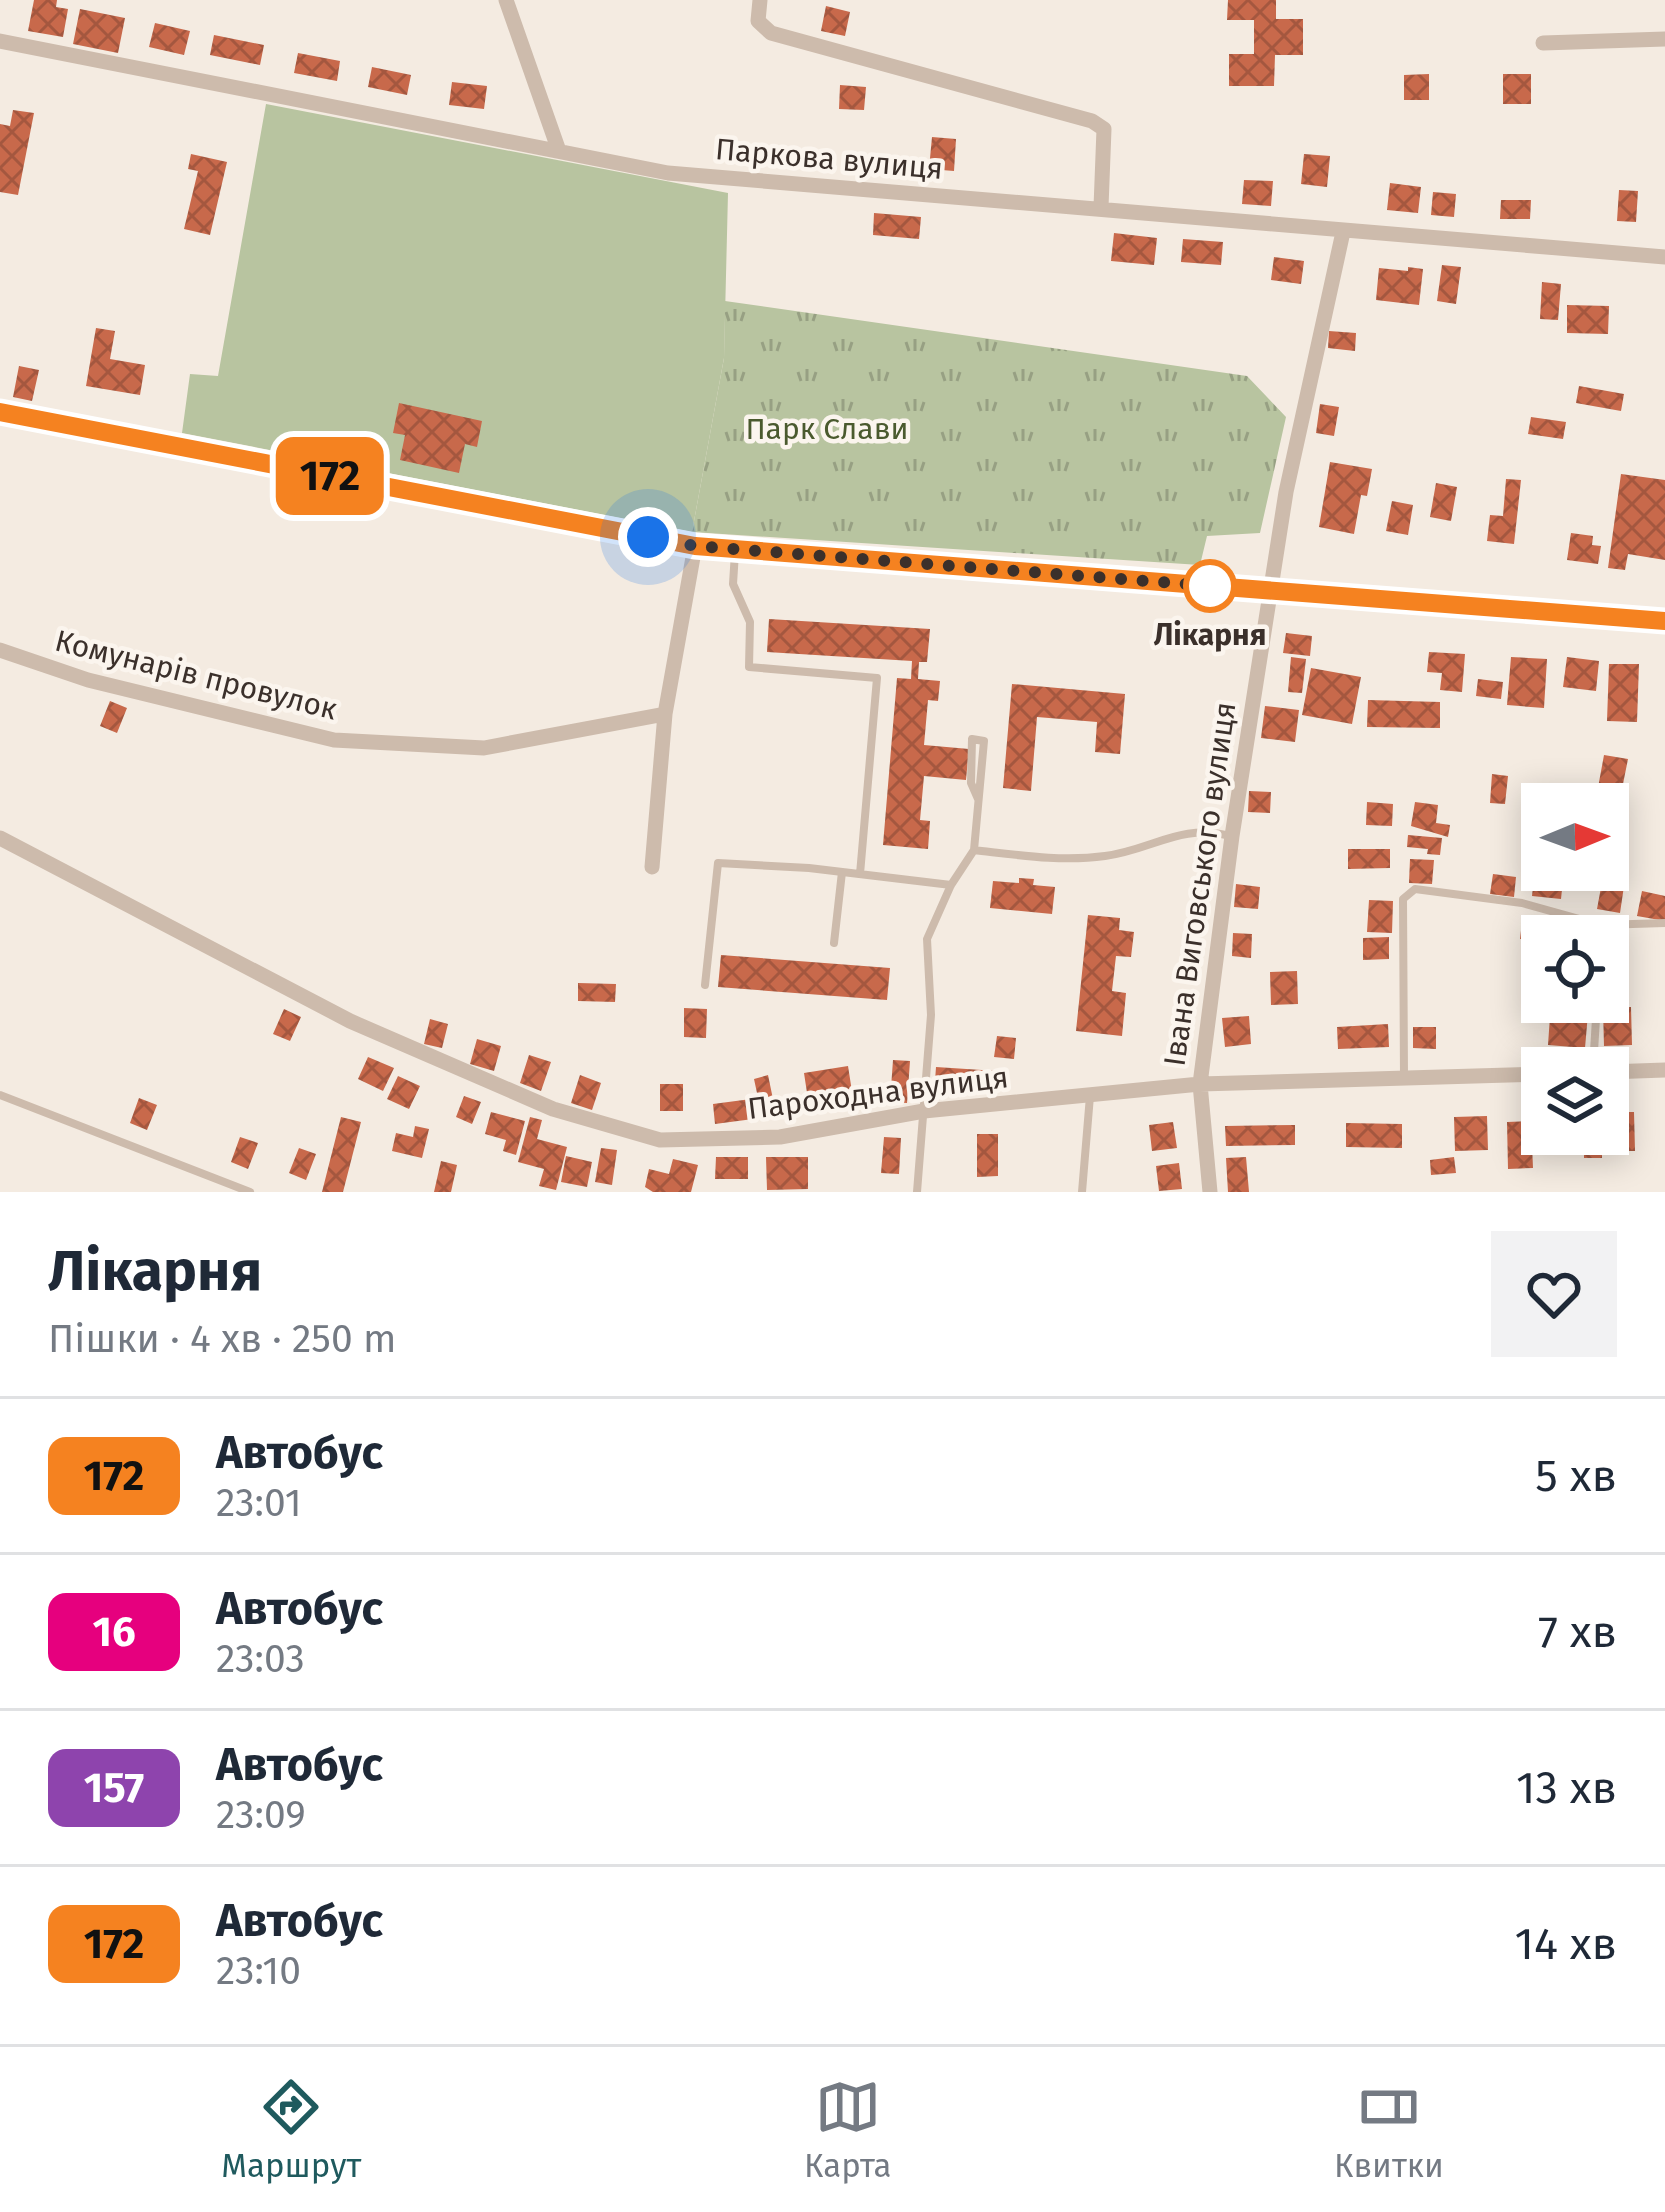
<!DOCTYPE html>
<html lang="uk">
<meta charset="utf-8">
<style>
body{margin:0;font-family:"Fira Sans",sans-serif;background:#f2f2f3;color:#1f2937;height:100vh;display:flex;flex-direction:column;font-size:45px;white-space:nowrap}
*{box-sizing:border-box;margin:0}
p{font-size:39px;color:#747a83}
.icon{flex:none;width:66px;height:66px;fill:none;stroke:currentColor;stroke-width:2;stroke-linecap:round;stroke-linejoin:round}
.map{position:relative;height:1192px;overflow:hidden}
.side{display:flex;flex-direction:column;background:#fff;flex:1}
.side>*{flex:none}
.badge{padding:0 24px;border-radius:18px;font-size:42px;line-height:78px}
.needle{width:78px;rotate:89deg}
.tools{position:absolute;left:1521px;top:783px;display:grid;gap:24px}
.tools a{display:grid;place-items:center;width:108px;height:108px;border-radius:0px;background:#fff;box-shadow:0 6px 30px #0003;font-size:60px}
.you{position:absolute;width:60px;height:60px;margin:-30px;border:9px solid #fff;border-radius:50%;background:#1a73e8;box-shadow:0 0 0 18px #1a73e833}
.map>.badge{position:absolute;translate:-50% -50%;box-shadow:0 0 0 6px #fff}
.round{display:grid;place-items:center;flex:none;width:126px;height:126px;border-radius:0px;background:#f2f2f3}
.headline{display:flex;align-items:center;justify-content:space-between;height:204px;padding:0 48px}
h1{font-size:57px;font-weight:700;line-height:90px}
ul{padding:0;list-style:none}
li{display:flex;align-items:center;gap:36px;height:156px;padding:0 48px;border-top:3px solid #e0e1e3}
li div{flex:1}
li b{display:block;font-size:45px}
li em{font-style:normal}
li .badge{min-width:132px;font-weight:700;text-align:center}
.menu{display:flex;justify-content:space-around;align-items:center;height:168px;border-top:3px solid #e0e1e3;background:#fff;font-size:33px;color:#747a83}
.menu a{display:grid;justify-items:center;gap:6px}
.menu .selected{color:#1f5a5e}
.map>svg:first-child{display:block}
.grass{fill:#b8c4a0}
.park{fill:url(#park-tufts)}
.building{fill:url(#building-cross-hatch)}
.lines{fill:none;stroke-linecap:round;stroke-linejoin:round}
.service{stroke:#cdbbac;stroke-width:8}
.minor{stroke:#cdbbac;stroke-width:15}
.tertiary{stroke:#cdbbac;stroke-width:21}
.line-casing{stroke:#fff;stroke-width:27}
.line{stroke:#f58220;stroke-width:18}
.walk{stroke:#3b302b;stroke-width:12;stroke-dasharray:0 21.6}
.stop-dot{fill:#fff;stroke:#f58220;stroke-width:6}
.labels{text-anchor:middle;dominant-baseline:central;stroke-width:9;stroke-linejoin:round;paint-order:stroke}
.street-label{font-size:30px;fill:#3b302b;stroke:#fbf5ee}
.park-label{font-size:30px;fill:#4a5a2e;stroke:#fbf5ee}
.stop-label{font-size:30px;font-weight:bold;fill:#3b302b;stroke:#fbf5ee}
</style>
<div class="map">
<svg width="1665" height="1192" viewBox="0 0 1665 1192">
<defs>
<pattern id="park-tufts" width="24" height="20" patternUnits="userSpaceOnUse" patternTransform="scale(3)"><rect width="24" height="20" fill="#b8c4a0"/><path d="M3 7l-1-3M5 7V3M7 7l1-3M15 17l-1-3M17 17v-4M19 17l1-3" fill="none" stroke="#97a083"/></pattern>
<pattern id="building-cross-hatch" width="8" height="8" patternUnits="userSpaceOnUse" patternTransform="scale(3)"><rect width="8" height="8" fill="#c8694b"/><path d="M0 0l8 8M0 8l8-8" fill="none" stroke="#a4573f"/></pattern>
</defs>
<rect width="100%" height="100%" fill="#f4ebe1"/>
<path class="grass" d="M266 104 728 193 724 358 692 532 182 433 190 374 218 376Z"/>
<path class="park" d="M725 301 1247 376 1286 417 1260 533 1207 536 1200 565 692 532 724 358Z"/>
<path class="building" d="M34 0H57L56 7 68 9 63 37 28 31Z
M1228 0H1276V19H1303V55H1275L1274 86H1229V54H1254V20H1227Z
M826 6 850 12 845 36 821 31Z
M80 9 125 18 118 53 73 44Z
M155 23 190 31 184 55 149 47Z
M214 35 264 45 260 65 210 55Z
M298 53 340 61 337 81 294 73Z
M372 67 411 75 407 95 368 87Z
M1429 74V100H1404V75Z
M1503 74H1531V104H1503Z
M452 82 487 86 484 109 449 105Z
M840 85 866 87 864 110 839 109Z
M13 110 34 113 18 195 0 192V124L10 126Z
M932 137 956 139 954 171 929 169Z
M191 154 227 162 210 235 184 229 198 171 188 169Z
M1304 154 1330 156 1327 187 1301 184Z
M1244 180 1273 181 1271 206 1242 204Z
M1390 183 1421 187 1418 213 1387 210Z
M1619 190 1638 191 1636 222 1617 221Z
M1433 192 1456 194 1454 217 1431 215Z
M1501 200H1531L1530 219H1500Z
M874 213 921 217 919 239 873 235Z
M1114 233 1157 238 1154 265 1111 261Z
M1183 239 1223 242 1221 265 1181 262Z
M1274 257 1304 261 1301 284 1271 280Z
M1442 265 1461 267 1456 304 1437 301Z
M1408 267 1423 269 1419 305 1376 300 1379 268 1408 271Z
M1542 282 1561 284 1558 320 1540 319Z
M1567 305 1609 306 1608 334 1567 333Z
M96 328 115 331 110 359 145 365 140 395 86 386Z
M1329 331 1356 333 1355 351 1328 348Z
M19 366 39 370 32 401 13 397Z
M1579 386 1624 394 1621 411 1576 403Z
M399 403 482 421 477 447 465 444 459 473 400 460 405 435 393 433Z
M1320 404 1339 407 1334 436 1316 433Z
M1531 417 1566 422 1563 439 1528 434Z
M1330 462 1372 469 1367 496 1361 495 1354 534 1319 527Z
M1621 474 1665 480V560L1628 554 1625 570 1608 568Z
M1506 479 1521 480 1514 544 1487 541 1490 515 1503 516Z
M1436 483 1457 487 1451 521 1430 517Z
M1392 501 1413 505 1408 535 1386 531Z
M1571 533 1593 536 1592 545 1601 546 1598 564 1567 560Z
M769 619 930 629 927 662H919L918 679 940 681 938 701 928 700 924 745 969 749 966 780 924 776 920 820 930 821 928 849 883 845 897 678 911 679 912 661 767 652Z
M1286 633 1312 636 1310 656 1283 653Z
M1429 652 1465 654 1462 692 1440 690 1442 673 1427 672Z
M1291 657 1306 659 1302 693 1288 692Z
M1511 657 1547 659 1544 708 1507 705Z
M1567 657 1599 661 1596 691 1563 687Z
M1609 664H1639L1637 722 1607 721Z
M1311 668 1361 677 1352 724 1302 715Z
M1478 679 1503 682 1501 699 1476 696Z
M1012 684 1125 694 1120 754 1095 752 1097 722 1037 717 1031 791 1003 788Z
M1368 700 1440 702V728L1367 727Z
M110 701 127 708 117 733 100 726Z
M1265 706 1299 710 1295 742 1261 738Z
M1604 755 1628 759 1610 849 1608 804H1595Z
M1492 774 1508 776 1505 804 1490 803Z
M1249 791 1271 792 1270 813 1248 812Z
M1367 802 1393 804 1392 826 1366 825Z
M1415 802 1438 805 1436 823 1450 825 1448 837 1411 826Z
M1408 835 1442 838 1440 855 1427 854 1428 849 1407 847Z
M1348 849H1390V868L1348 869Z
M1537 850H1542V870H1564L1561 899 1532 896Z
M1410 859 1434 860 1432 884 1409 883Z
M1493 874 1516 877 1514 897 1490 894Z
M1019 878 1034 879 1033 885 1055 887 1052 914 990 908 993 881 1019 883Z
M1602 882 1624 886 1620 913 1597 909Z
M1236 884 1260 887 1258 909 1234 907Z
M1642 891 1665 896V921L1637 916Z
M1369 900 1393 901 1392 933 1367 932Z
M1088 915 1120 918 1119 930 1134 932 1131 957 1116 956 1112 991 1126 993 1122 1036 1076 1031Z
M1522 922 1546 925 1542 941 1520 939Z
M1233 933 1252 934 1251 958 1232 956Z
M1389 937V959L1363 960V938Z
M721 955 890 968 887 1000 718 987Z
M1297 971 1298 1004 1271 1005 1270 972Z
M578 983 616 984 615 1002 578 1001Z
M1551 1002H1589L1585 1048 1548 1045Z
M1631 1007 1632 1045 1604 1046 1603 1008Z
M684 1008 707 1009 706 1038 684 1037Z
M284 1009 301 1017 290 1041 273 1034Z
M1249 1016 1251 1044 1225 1047 1222 1018Z
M430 1019 448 1024 442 1048 424 1044Z
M1388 1024 1389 1047 1338 1049 1337 1027Z
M1413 1027H1436V1049L1413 1048Z
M997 1036 1016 1038 1014 1059 994 1057Z
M477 1039 501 1046 494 1071 470 1064Z
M529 1055 551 1062 541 1091 520 1083Z
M368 1057 394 1068 383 1091 358 1079Z
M893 1060 910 1061 907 1103 890 1102Z
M848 1066 853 1098 809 1106 804 1073Z
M936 1067 997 1071V1083L957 1081 956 1097 934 1095Z
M580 1075 601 1083 592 1110 571 1103Z
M768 1075 774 1104 760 1107 754 1079Z
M398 1076 420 1086 409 1109 387 1099Z
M660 1084H683V1111H660Z
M464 1096 481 1102 472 1124 456 1117Z
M139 1098 157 1105 147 1130 130 1123Z
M751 1099 753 1119 715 1124 713 1104Z
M491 1112 525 1121 516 1155 503 1151 506 1140 485 1134Z
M1613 1112H1634L1635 1151H1613Z
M1487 1116 1488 1150 1455 1151 1454 1117Z
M341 1117 361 1122 343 1192H322Z
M530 1117 542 1120 537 1139 567 1147 556 1190 539 1186 544 1169 518 1162Z
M1531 1121 1533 1168 1508 1169 1507 1122Z
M1173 1122 1177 1148 1152 1151 1149 1125Z
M1346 1123 1402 1124V1148L1346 1147Z
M1295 1125V1145L1226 1146 1225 1126Z
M415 1126 429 1129 422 1158 392 1151 396 1133 413 1137Z
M977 1134H998V1176L977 1177Z
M1584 1134H1602V1158H1584Z
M240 1137 258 1143 248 1169 231 1162Z
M884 1137 901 1138 899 1174 881 1173Z
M299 1148 316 1154 306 1180 289 1173Z
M601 1148 617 1150 612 1185 595 1182Z
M566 1156 592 1162 587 1187 561 1182Z
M716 1157H748V1179H715Z
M766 1157H808V1189L767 1190Z
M1246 1157 1249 1192H1228L1226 1158Z
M1454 1157 1456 1173 1431 1175 1430 1160Z
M673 1159 698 1165 691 1192H653L645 1187 649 1169 669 1174Z
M441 1161 457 1165 451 1192H434Z
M1179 1163 1182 1189 1159 1191 1156 1166Z"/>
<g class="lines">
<path class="service" d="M735 552 733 584 750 622 749 667 877 678 860 874
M974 850 984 741 972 739 971 783 978 799
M834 943 842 872
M705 985 718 863 809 868 951 885
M1593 1068 1597 1002
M1404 1076 1403 899 1415 889 1522 903 1601 925 1665 923
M0 1095 250 1192
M917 1192 931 1015 927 939 951 885 974 850C1018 855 1061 862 1105 856 1152 850 1180 823 1231 836
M1082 1192 1090 1096"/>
<path class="minor" d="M506 0 559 151
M760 0 758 21 771 33 1092 121 1104 129 1101 207
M0 41 668 173 1665 257
M1543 43 1665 39
M0 650 88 680 334 740 484 748 665 714
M0 838 350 1021 553 1109 660 1140 780 1137 924 1111 1200 1084 1542 1074
M652 867 665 714 695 546
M1608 1072 1665 1070
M1210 1192 1200 1084 1232 836 1286 492 1343 232"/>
<path class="tertiary" d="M0 412 695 546 1665 621"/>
</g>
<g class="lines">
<g class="line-casing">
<path id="line" d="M0 412 695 546 1665 621"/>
</g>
<use href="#line" class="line"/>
<path class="walk" d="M648 537 695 546 1224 587 1210 586"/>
</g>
<circle class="stop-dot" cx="1210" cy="586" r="24"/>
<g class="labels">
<g class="street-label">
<text transform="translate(829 159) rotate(5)">Паркова вулиця</text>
<text transform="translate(196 675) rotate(14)">Комунарів провулок</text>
<text transform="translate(1200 884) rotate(-82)">Івана Виговського вулиця</text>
<text transform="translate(878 1093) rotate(-7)">Пароходна вулиця</text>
</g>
<g class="park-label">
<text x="827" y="429">Парк Слави</text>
</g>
<g class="stop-label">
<text x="1210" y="635">Лікарня</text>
</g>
</g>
</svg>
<div class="tools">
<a><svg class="needle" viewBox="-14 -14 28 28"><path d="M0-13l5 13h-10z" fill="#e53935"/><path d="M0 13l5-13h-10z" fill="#747a83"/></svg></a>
<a><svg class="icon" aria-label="locate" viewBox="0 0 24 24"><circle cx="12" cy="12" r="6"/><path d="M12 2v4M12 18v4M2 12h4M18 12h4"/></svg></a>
<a><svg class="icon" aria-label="layers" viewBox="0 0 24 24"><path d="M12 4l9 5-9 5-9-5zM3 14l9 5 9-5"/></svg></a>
</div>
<div class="you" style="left:648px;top:537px"></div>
<b class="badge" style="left:330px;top:476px;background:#f58220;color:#111">172</b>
</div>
<section class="side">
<div class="headline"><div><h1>Лікарня</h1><p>Пішки · 4 хв · 250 m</p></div><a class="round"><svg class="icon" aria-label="heart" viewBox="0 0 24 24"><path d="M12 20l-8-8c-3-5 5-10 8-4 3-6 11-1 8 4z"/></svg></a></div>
<ul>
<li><span class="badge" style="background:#f58220;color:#111">172</span><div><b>Автобус</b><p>23:01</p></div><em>5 хв</em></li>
<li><span class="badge" style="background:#e6007e;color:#fff">16</span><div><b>Автобус</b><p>23:03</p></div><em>7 хв</em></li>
<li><span class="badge" style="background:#8e44ad;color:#fff">157</span><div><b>Автобус</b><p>23:09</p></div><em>13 хв</em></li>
<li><span class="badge" style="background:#f58220;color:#111">172</span><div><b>Автобус</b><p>23:10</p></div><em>14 хв</em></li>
</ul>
</section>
<nav class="menu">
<a class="selected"><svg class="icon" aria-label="directions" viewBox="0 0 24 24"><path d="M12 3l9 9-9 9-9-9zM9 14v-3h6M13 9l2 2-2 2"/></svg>Маршрут</a>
<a><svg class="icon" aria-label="map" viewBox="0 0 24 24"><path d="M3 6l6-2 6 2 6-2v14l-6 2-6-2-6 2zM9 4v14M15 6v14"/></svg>Карта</a>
<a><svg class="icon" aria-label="tickets" viewBox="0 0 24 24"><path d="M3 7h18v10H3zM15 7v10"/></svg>Квитки</a>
</nav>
